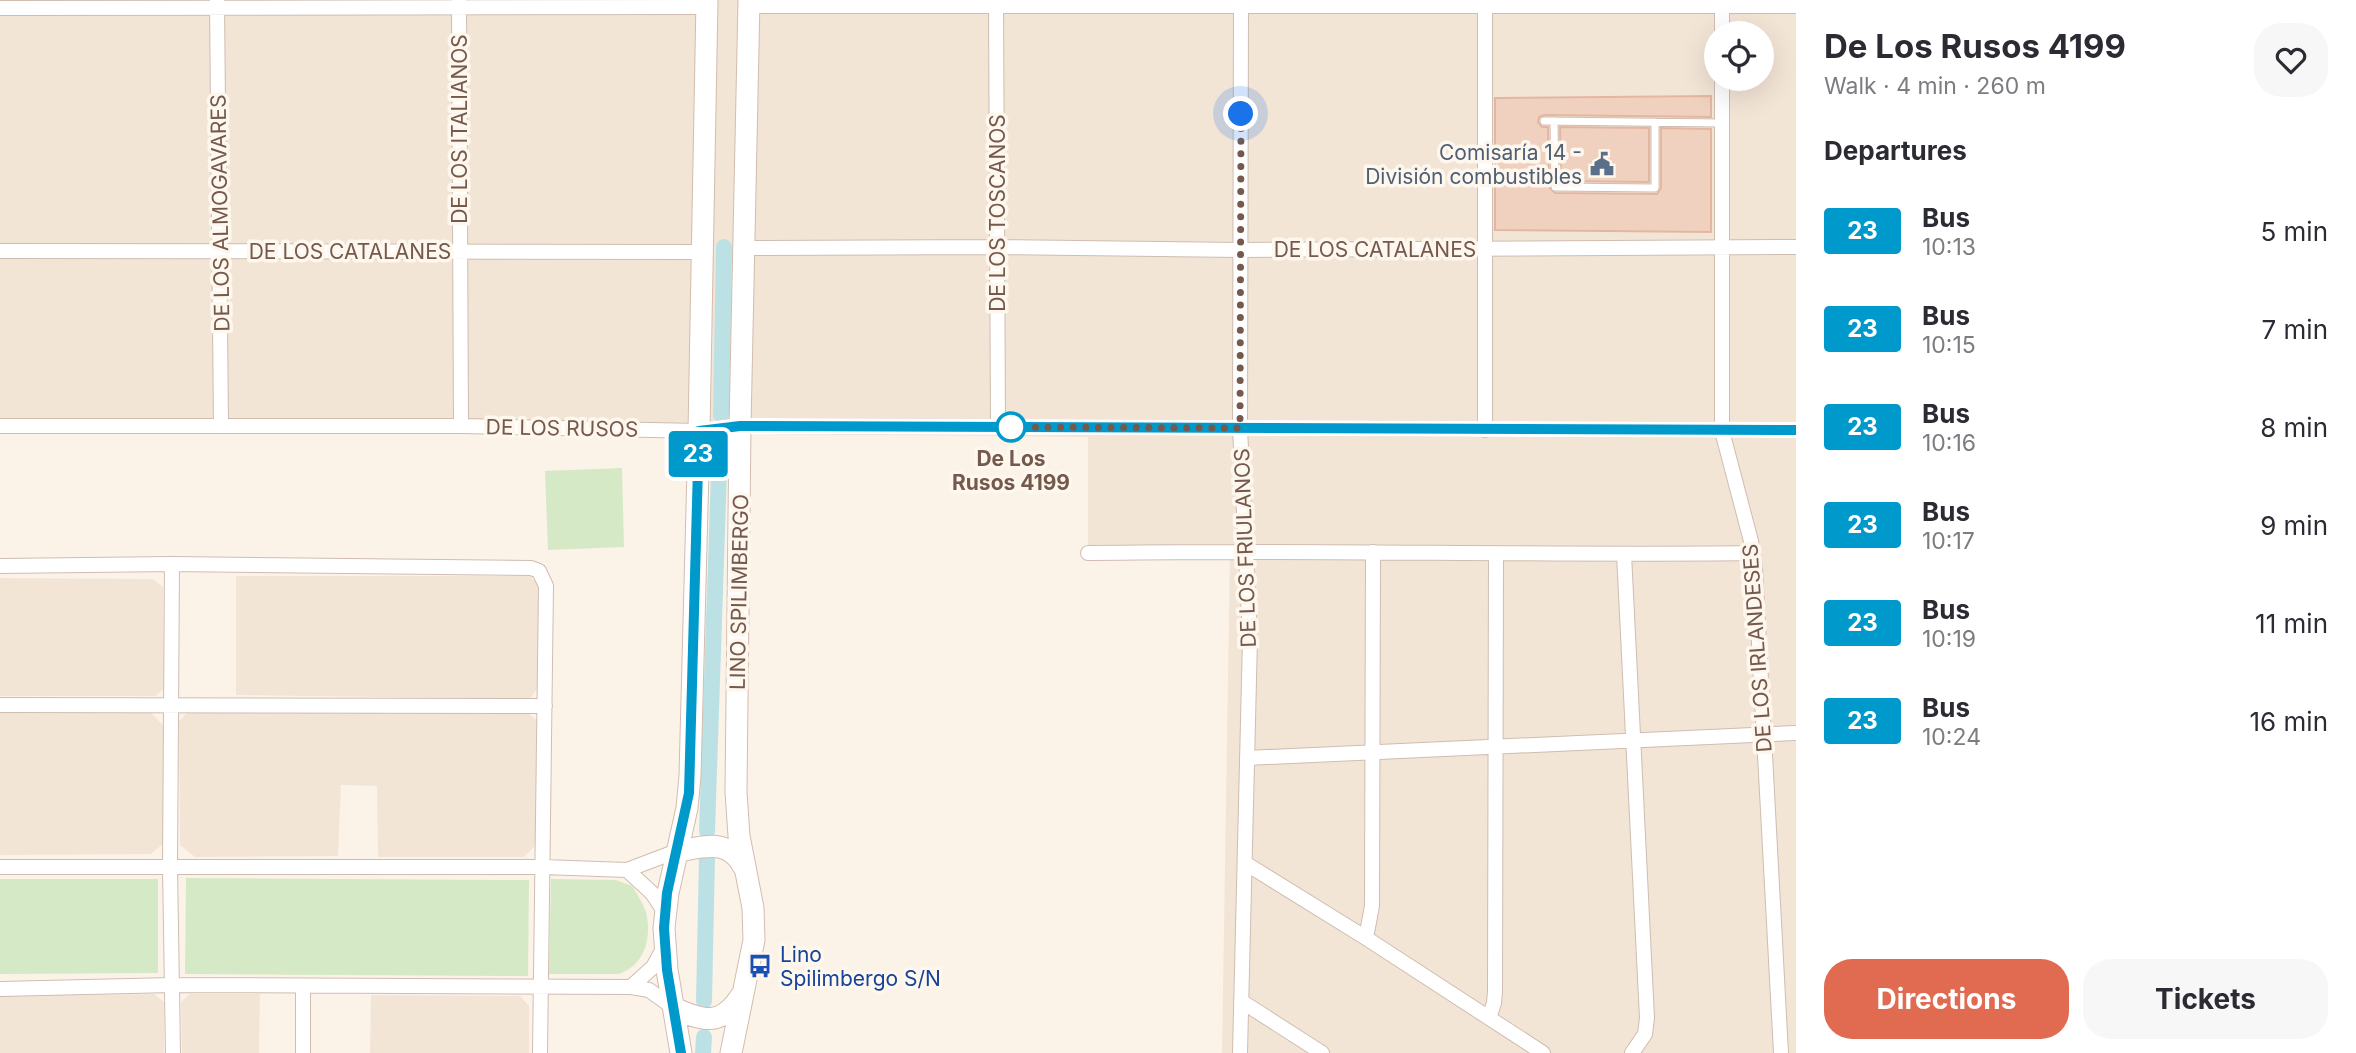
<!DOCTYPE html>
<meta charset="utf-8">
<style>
body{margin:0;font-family:Inter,sans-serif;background:#f7f7f7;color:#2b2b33;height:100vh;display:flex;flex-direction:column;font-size:26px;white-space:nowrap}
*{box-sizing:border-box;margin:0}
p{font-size:23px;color:#7c7c81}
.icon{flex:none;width:38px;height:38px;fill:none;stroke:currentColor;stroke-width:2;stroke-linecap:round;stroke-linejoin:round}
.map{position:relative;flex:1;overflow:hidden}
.drawer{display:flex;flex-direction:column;background:#fff;width:560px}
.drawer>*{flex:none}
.badge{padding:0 14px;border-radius:5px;font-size:24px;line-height:46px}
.buttons{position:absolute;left:1704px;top:21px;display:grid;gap:14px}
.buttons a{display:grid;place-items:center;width:70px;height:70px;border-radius:50%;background:#fff;box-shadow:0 7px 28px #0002;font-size:35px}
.you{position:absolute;width:35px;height:35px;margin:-18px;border:5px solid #fff;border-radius:50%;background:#1a73e8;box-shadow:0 0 0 10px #1a73e833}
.map>.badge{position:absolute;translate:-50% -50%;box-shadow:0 0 0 4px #fff}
h2{padding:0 28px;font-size:26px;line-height:63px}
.round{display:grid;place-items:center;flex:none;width:74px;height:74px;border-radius:28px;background:#f7f7f7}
.summary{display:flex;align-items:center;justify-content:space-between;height:119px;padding:0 28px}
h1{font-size:33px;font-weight:700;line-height:52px}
.cta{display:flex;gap:14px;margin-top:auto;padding:14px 28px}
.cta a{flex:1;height:80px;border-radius:28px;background:#e16b51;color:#fff;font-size:28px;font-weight:700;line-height:80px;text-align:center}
.cta a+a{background:#f7f7f7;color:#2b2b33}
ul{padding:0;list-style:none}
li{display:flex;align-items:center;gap:21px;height:98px;padding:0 28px}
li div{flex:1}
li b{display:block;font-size:26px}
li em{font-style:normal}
li .badge{min-width:77px;font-weight:700;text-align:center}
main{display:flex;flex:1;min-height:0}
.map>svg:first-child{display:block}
.residential{fill:#f3e5d6;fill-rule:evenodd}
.green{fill:#d6e9c6}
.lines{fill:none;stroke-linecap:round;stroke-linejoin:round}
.canal{stroke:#bce1e5;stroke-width:16}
.building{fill:#f0d1c0;stroke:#e2b7a1;stroke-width:2}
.lane-casing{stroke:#cfbdb0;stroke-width:9}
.street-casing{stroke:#cfbdb0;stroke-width:16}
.secondary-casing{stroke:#d2bcae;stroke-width:23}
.lane{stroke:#fff;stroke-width:7}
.street{stroke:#fff;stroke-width:14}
.secondary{stroke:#fff;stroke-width:21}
.line-casing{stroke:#fff;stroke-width:16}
.line{stroke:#0099cb;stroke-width:10}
.walk{stroke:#75594c;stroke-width:7;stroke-dasharray:0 12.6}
.stop-dot{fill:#fff;stroke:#0099cb;stroke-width:3.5}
.labels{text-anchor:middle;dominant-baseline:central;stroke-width:7;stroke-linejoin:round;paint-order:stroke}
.street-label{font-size:21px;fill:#75594c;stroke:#fef7ee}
.service-label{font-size:21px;fill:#4e5e75;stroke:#fef7ee;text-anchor:end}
.stop-label{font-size:21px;font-weight:bold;fill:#75594c;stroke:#fef7ee}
.transit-label{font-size:21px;fill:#164399;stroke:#fef7ee;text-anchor:start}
</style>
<main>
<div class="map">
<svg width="1796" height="1053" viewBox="0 0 1796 1053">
<rect width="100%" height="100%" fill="#fcf3e8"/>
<path class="residential" d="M0 0H1796V1053H1222L1230 548 1088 547V437L0 426ZM1717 33H1762V79H1717Z
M236 576H530L540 586 537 689 530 699 236 695Z
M0 578 153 579 163 587 164 688 156 696H0Z
M0 711 150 712 163 725V844L151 854 0 855Z
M188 712 528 713 539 722 535 846 524 857H378L377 786 341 785 338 856 195 857 180 845 179 721Z
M154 994 164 1002V1053H0V996Z
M190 994H260L259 1053H182L181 1002Z
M371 995 520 996 529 1006V1053H370Z"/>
<path class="green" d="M622 468 624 547 548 550 545 471Z
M186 878 529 880 528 976 185 974Z
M0 879H158V973L0 974Z
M551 879 616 880 632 886C637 894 643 903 646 912 652 938 645 965 619 974H549Z"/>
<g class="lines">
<path class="canal" d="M721 415 724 247
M707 831 720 441
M704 1001 707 857
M703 1053 704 1037"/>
</g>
<path class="building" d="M1711 96V117L1544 115 1539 117 1538 122 1542 127H1548L1549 187 1555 193 1657 194 1661 188V128L1711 129V232L1495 230V98Z
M1560 127 1649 128V182L1561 181Z"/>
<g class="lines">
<g class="lane-casing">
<path id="lane" d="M1544 121 1722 123
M1554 121 1555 187 1655 188V122"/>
</g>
<g class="street-casing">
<path id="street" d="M996 0 998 427
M1485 0V430
M217 1 221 426
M459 1 461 426
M749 6H1796
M0 8 707 7
M1722 33V0
M1722 79V431L1751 541 1755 569 1781 1053
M744 248 997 247 1240 250 1796 247
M0 251 701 252
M0 426H461L699 431 740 426 1796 430
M1088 553C1309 549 1531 556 1753 553
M1624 554 1647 1018 1645 1034 1632 1053
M172 564 170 867 173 1053
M0 566 172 564 531 568 539 571 546 586 540 1053
M0 705 545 706
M1247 758 1796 733
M1245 863 1366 938 1543 1053
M0 867H543L627 870
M664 911 652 893 627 870 677 851
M1366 938 1372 906 1373 552
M664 947 653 967 631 987 649 990 674 1008
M303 986V1053
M0 989 173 985 631 987
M1241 1001 1322 1053
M1489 1018 1494 1003 1495 992 1496 554
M1240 1053 1250 638 1240 428 1241 0"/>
</g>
<g class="secondary-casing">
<path id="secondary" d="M677 851C705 847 729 837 745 869
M674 1008C703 1021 721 1027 741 996
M681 1053 667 970 664 928 668 893 687 808 690 776 699 431 707 0
M731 1053 754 940 753 908 739 836 736 792 740 426 749 0"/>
</g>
<use href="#lane" class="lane"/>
<use href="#street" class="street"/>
<use href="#secondary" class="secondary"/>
</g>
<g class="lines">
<g class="line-casing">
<path id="line" d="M681 1053 667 970 664 928 667 893 689 793 699 431 740 426 1796 430"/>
</g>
<use href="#line" class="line"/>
<path class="walk" d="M1011 427H998L1240 428 1241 114"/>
</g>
<defs>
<g id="civic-bare" transform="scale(1.89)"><path d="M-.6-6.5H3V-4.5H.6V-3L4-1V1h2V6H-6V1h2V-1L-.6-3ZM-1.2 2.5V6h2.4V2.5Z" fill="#5c6f8a" stroke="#fef7ee" stroke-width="2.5" paint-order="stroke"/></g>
<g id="bus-bare" transform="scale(1.89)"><path d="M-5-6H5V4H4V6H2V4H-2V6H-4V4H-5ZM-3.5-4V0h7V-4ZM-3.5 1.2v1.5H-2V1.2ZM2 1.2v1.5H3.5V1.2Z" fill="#1a4fb4" stroke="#fef7ee" stroke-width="2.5" paint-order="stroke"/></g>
</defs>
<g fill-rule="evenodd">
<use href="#civic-bare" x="1602" y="164"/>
<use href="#bus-bare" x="760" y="966"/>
</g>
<circle class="stop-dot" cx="1011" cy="427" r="14"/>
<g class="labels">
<g class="street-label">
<text transform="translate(459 129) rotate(-90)">DE LOS ITALIANOS</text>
<text transform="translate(220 213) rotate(-91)">DE LOS ALMOGAVARES</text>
<text transform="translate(997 213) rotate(-90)">DE LOS TOSCANOS</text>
<text x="1375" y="249">DE LOS CATALANES</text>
<text x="350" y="251">DE LOS CATALANES</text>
<text transform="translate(562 428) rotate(1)">DE LOS RUSOS</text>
<text transform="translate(1245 548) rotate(-92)">DE LOS FRIULANOS</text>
<text transform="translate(739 592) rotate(-89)">LINO SPILIMBERGO</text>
<text transform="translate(1757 648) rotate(-94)">DE LOS IRLANDESES</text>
</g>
<g class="service-label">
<text x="1582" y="152">Comisaría 14 -<tspan x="1582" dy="24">División combustibles</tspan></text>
</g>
<g class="stop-label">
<text x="1011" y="458">De Los<tspan x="1011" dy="24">Rusos 4199</tspan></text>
</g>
<g class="transit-label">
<text x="780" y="954">Lino<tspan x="780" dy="24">Spilimbergo S/N</tspan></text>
</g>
</g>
</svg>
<div class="buttons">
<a><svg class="icon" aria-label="locate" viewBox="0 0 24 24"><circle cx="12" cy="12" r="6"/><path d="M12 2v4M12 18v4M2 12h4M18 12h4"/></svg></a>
</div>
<div class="you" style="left:1241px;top:114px"></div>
<b class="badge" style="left:698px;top:454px;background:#0099cb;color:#fff">23</b>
</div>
<section class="drawer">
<div class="summary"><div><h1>De Los Rusos 4199</h1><p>Walk · 4 min · 260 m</p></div><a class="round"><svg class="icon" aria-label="heart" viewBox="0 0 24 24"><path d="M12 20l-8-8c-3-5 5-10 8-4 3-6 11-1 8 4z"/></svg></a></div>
<h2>Departures</h2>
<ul>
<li><span class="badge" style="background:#0099cb;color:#fff">23</span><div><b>Bus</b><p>10:13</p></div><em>5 min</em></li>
<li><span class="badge" style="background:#0099cb;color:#fff">23</span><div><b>Bus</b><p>10:15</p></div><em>7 min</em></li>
<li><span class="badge" style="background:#0099cb;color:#fff">23</span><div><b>Bus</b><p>10:16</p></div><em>8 min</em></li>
<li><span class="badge" style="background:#0099cb;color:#fff">23</span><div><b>Bus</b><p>10:17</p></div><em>9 min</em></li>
<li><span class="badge" style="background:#0099cb;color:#fff">23</span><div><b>Bus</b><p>10:19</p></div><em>11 min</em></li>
<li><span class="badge" style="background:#0099cb;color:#fff">23</span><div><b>Bus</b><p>10:24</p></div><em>16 min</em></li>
</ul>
<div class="cta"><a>Directions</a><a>Tickets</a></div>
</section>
</main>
